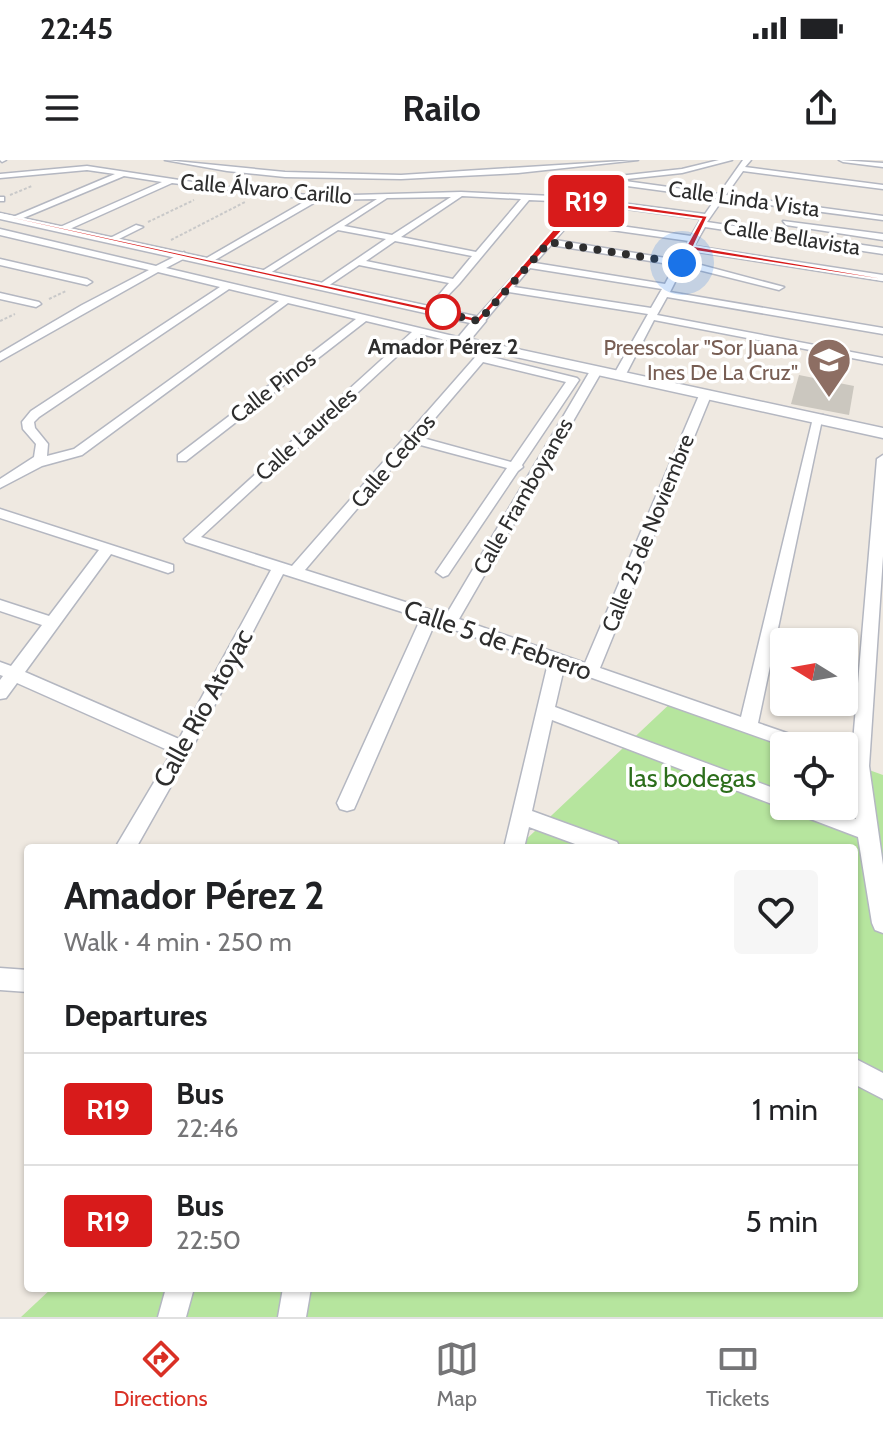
<!DOCTYPE html>
<meta charset="utf-8">
<style>
body{margin:0;font-family:Cabin,sans-serif;background:#f6f6f6;color:#202124;height:100vh;display:flex;flex-direction:column;font-size:30px;white-space:nowrap}
*{box-sizing:border-box;margin:0}
p{font-size:26px;color:#757577}
.icon{flex:none;width:44px;height:44px;fill:none;stroke:currentColor;stroke-width:2;stroke-linecap:round;stroke-linejoin:round}
.map{position:relative;flex:1;overflow:hidden}
.side{position:absolute;left:24px;top:684px;width:834px;height:448px;display:flex;flex-direction:column;background:#fff;border-radius:8px;box-shadow:0 2px 6px #0004}
.side>*{flex:none}
.badge{padding:0 16px;border-radius:6px;font-size:28px;line-height:52px}
.needle{width:52px;rotate:281deg}
.fabs{position:absolute;left:770px;top:468px;display:grid;gap:16px}
.fabs a{display:grid;place-items:center;width:88px;height:88px;border-radius:8px;background:#fff;box-shadow:0 2px 6px #0004;font-size:40px}
.you{position:absolute;width:40px;height:40px;margin:-20px;border:6px solid #fff;border-radius:50%;background:#1a73e8;box-shadow:0 0 0 12px #1a73e833}
.map>.badge{position:absolute;translate:-50% -50%;box-shadow:0 0 0 4px #fff}
h2{padding:0 40px;font-size:30px;line-height:72px}
.round{display:grid;place-items:center;flex:none;width:84px;height:84px;border-radius:8px;background:#f6f6f6}
.summary{display:flex;align-items:center;justify-content:space-between;height:136px;padding:0 40px}
h1{font-size:38px;font-weight:700;line-height:60px}
ul{padding:0;list-style:none}
li{display:flex;align-items:center;gap:24px;height:112px;padding:0 40px;border-top:2px solid #e0e0e0}
li div{flex:1}
li b{display:block;font-size:30px}
li em{font-style:normal}
li .badge{min-width:88px;font-weight:700;text-align:center}
.status{display:flex;justify-content:space-between;align-items:center;height:56px;padding:0 40px;background:#fff;direction:ltr}
.status svg{height:22px;fill:currentColor}
header{display:flex;justify-content:space-between;align-items:center;height:104px;padding:0 40px;background:#fff;font-size:36px;font-weight:700}
.tabs{display:flex;justify-content:space-around;align-items:center;height:112px;border-top:2px solid #e0e0e0;background:#fff;font-size:22px;color:#757577}
.tabs a{display:grid;justify-items:center;gap:4px}
.tabs .current{color:#d93025}
.map>svg:first-child{display:block}
.green{fill:#b6e59e}
.building{fill:#cbc7bf}
.lines{fill:none;stroke-linecap:round;stroke-linejoin:round}
.street-casing{stroke:#b4b7c1;stroke-width:3}
.secondary-casing{stroke:#b4b7c1;stroke-width:3}
.path{stroke:#c9c9c9;stroke-width:2;stroke-dasharray:3 2;stroke-linecap:butt}
.street{fill:#fff;fill-rule:evenodd}
.secondary{fill:#fff;fill-rule:evenodd}
.line{fill:#d81b1b;stroke:#fff;stroke-width:2}
.walk{stroke:#2e2e2e;stroke-width:8;stroke-dasharray:0 14.4}
.stop-dot{fill:#fff;stroke:#d81b1b;stroke-width:4}
.labels{text-anchor:middle;dominant-baseline:central;stroke-width:7;stroke-linejoin:round;paint-order:stroke}
.far-street-label{font-size:22px;fill:#2e2e2e;stroke:#fff}
.far-stop-label{font-size:22px;font-weight:bold;fill:#2e2e2e;stroke:#fff}
.far-education-label{font-size:22px;fill:#785e54;stroke:#fff;text-anchor:end}
.street-label{font-size:26px;fill:#2e2e2e;stroke:#fff}
.park-label{font-size:26px;fill:#2c6e1b;stroke:#fff}
</style>
<div class="status"><b>22:45</b><svg viewBox="0 0 49 12"><path d="M0 12V9h3v3zM5 12V6h3v6zM10 12V3h3v9zM15 12V0h3v12zM26 1h20v11H26zM47 4h2v5h-2z"/></svg></div>
<header><svg class="icon" aria-label="menu" viewBox="0 0 24 24"><path d="M4 6h16M4 12h16M4 18h16"/></svg>Railo<svg class="icon" aria-label="share" viewBox="0 0 24 24"><path d="M12 15V3M7 8l5-5 5 5M5 13v7h14v-7"/></svg></header>
<div class="map">
<svg width="883" height="1157" viewBox="0 0 883 1157">
<rect width="100%" height="100%" fill="#efe9e1"/>
<path class="green" d="M675 539 784 586V646H844V601L883 615V1157H21L52 1128H854V688H517Z"/>
<path class="building" d="M799 215 854 226 849 255 791 244Z"/>
<g class="lines">
<g class="street-casing">
<path id="street" d="M0 0H6L2 2Z
M165 0 285 12 401 15 638 0 518 13 401 19 285 17 227 11Z
M719 0H732L682 13 618 20 719 34 743 0H751L745 7 883 25V29L743 11 726 35 883 56V60L723 39 707 62 883 88V94L705 67 694 86 883 115V121L692 91 686 101 784 127 779 130 683 106 670 132 883 168V174L667 137 657 155 883 198V204L654 160 625 216 619 219 613 216 648 154 509 132 483 163H475V159L564 60 575 42 529 40 459 124 431 153 426 150 449 123 359 105 325 128 317 126 386 79 338 70 267 115 259 113 377 39 319 40 208 104 205 99 309 39 172 23 63 72 60 67 162 22 124 16 16 61 13 57 115 14 87 10 0 18V14L87 6 219 26 317 36 461 32 575 37 573 21 682 9ZM602 22 605 23 716 38 705 54 583 38 580 25ZM462 36 521 39 476 92 401 77ZM451 37 392 75 344 66 387 38ZM582 43 701 59 691 76 572 59ZM569 64 689 81 678 100 555 80ZM395 81 472 96 453 119 366 101ZM551 85 675 105 665 124 535 103ZM530 108 662 129 651 148 514 127Z
M839 0 883 3V7L843 2Z
M0 37H4V41H0Z
M783 61 883 74V80L786 65Z
M136 65 143 67 115 81 108 79Z
M0 69 156 106 184 92 187 97 166 108 466 179 467 181 462 184 421 174 201 377 292 406 485 186 494 188 488 196 577 218 579 220 522 305 523 307 518 311 448 415 443 417 436 412 507 308 413 283 305 410 446 455 590 211 600 209 602 211 459 459 585 503 700 233 710 231 712 233 600 508 741 557 813 258 823 255 758 563 810 581 813 586H784L564 508 555 547 784 632V646H821L856 659 851 606 877 299 883 295V396L869 606 883 705V773L875 770 872 763 858 677 792 652 789 646H777L552 560 532 651 617 682 620 688H586L529 667 524 688H504L548 503 435 463 354 649 347 651 340 649 337 643 421 458 283 414 189 594 136 688H115L172 592 17 523 6 538 0 539V520L3 516 0 515V502L11 506 42 465 0 451V440L49 456 99 390 0 358V349L173 405V411L168 413 111 394 25 512 179 579 271 410 186 382 184 379 412 172 366 161 186 301H178V295L356 159 288 143 82 295 42 306 0 328V319L34 297 36 284 23 269 22 262 31 251 220 127 158 112 0 201V193L82 145 149 110 0 75ZM229 129 279 141 74 289 47 296 48 284 35 268 34 262 39 257ZM483 202 566 222 511 302 419 277Z
M0 99 87 119 92 122 87 125 0 105Z
M0 133 39 142 41 144 36 147 0 139Z
M0 808 28 810V832L0 830Z
M854 898 883 913V939L854 924Z
M166 1128H194L186 1157H158Z
M283 1128H311L306 1157H278Z"/>
</g>
<g class="secondary-casing">
<path id="secondary" d="M0 53 484 158 486 161 471 179 883 268V278L457 184 455 181 470 163 0 59Z"/>
</g>
<path class="path" d="M10 35 32 26
M148 62 194 40
M171 80 245 42
M49 139 66 131
M0 161 15 154"/>
<use href="#street" class="street"/>
<use href="#secondary" class="secondary"/>
</g>
<path class="line" d="M580 38 708 56 694 86 883 118V120L689 90 685 88 701 59 582 43 570 62 479 163 0 56V54L477 158Z"/>
<g class="lines">
<path class="walk" d="M443 152 431 150 479 161 549 82 682 103"/>
</g>
<defs>
<g id="school-pin" transform="scale(2.3)"><path d="M0 17L-7.5 6A9.5 9.5 0 1 1 7.5 6Z" fill="#8d6e63" stroke="#fff"/><path d="M0-5L7-2L0 1L-7-2ZM-4 1L0 2.5L4 1V4Q0 6-4 4Z" fill="#fff"/></g>
</defs>
<g fill-rule="evenodd">
<use href="#school-pin" x="829" y="200"/>
</g>
<circle class="stop-dot" cx="443" cy="152" r="16"/>
<g class="labels">
<g class="far-street-label">
<text transform="translate(266 29) rotate(5)">Calle Álvaro Carillo</text>
<text transform="translate(744 39) rotate(8)">Calle Linda Vista</text>
<text transform="translate(792 77) rotate(9)">Calle Bellavista</text>
<text transform="translate(273 227) rotate(-38)">Calle Pinos</text>
<text transform="translate(306 274) rotate(-42)">Calle Laureles</text>
<text transform="translate(393 301) rotate(-49)">Calle Cedros</text>
<text transform="translate(523 336) rotate(-60)">Calle Framboyanes</text>
<text transform="translate(648 373) rotate(-68)">Calle 25 de Noviembre</text>
</g>
<g class="far-stop-label">
<text x="443" y="186">Amador Pérez 2</text>
</g>
<g class="far-education-label">
<text x="798" y="187">Preescolar "Sor Juana<tspan x="798" dy="25">Ines De La Cruz"</tspan></text>
</g>
<g class="street-label">
<text transform="translate(498 480) rotate(19)">Calle 5 de Febrero</text>
<text transform="translate(203 548) rotate(-61)">Calle Río Atoyac</text>
</g>
<g class="park-label">
<text x="692" y="618">las bodegas</text>
</g>
</g>
</svg>
<div class="fabs">
<a><svg class="needle" viewBox="-14 -14 28 28"><path d="M0-13l5 13h-10z" fill="#e53935"/><path d="M0 13l5-13h-10z" fill="#757577"/></svg></a>
<a><svg class="icon" aria-label="locate" viewBox="0 0 24 24"><circle cx="12" cy="12" r="6"/><path d="M12 2v4M12 18v4M2 12h4M18 12h4"/></svg></a>
</div>
<div class="you" style="left:682px;top:103px"></div>
<b class="badge" style="left:586px;top:41px;background:#d81b1b;color:#fff">R19</b>
<section class="side">
<div class="summary"><div><h1>Amador Pérez 2</h1><p>Walk · 4 min · 250 m</p></div><a class="round"><svg class="icon" aria-label="heart" viewBox="0 0 24 24"><path d="M12 20l-8-8c-3-5 5-10 8-4 3-6 11-1 8 4z"/></svg></a></div>
<h2>Departures</h2>
<ul>
<li><span class="badge" style="background:#d81b1b;color:#fff">R19</span><div><b>Bus</b><p>22:46</p></div><em>1 min</em></li>
<li><span class="badge" style="background:#d81b1b;color:#fff">R19</span><div><b>Bus</b><p>22:50</p></div><em>5 min</em></li>
</ul>
</section>
</div>
<nav class="tabs">
<a class="current"><svg class="icon" aria-label="directions" viewBox="0 0 24 24"><path d="M12 3l9 9-9 9-9-9zM9 14v-3h6M13 9l2 2-2 2"/></svg>Directions</a>
<a><svg class="icon" aria-label="map" viewBox="0 0 24 24"><path d="M3 6l6-2 6 2 6-2v14l-6 2-6-2-6 2zM9 4v14M15 6v14"/></svg>Map</a>
<a><svg class="icon" aria-label="tickets" viewBox="0 0 24 24"><path d="M3 7h18v10H3zM15 7v10"/></svg>Tickets</a>
</nav>
